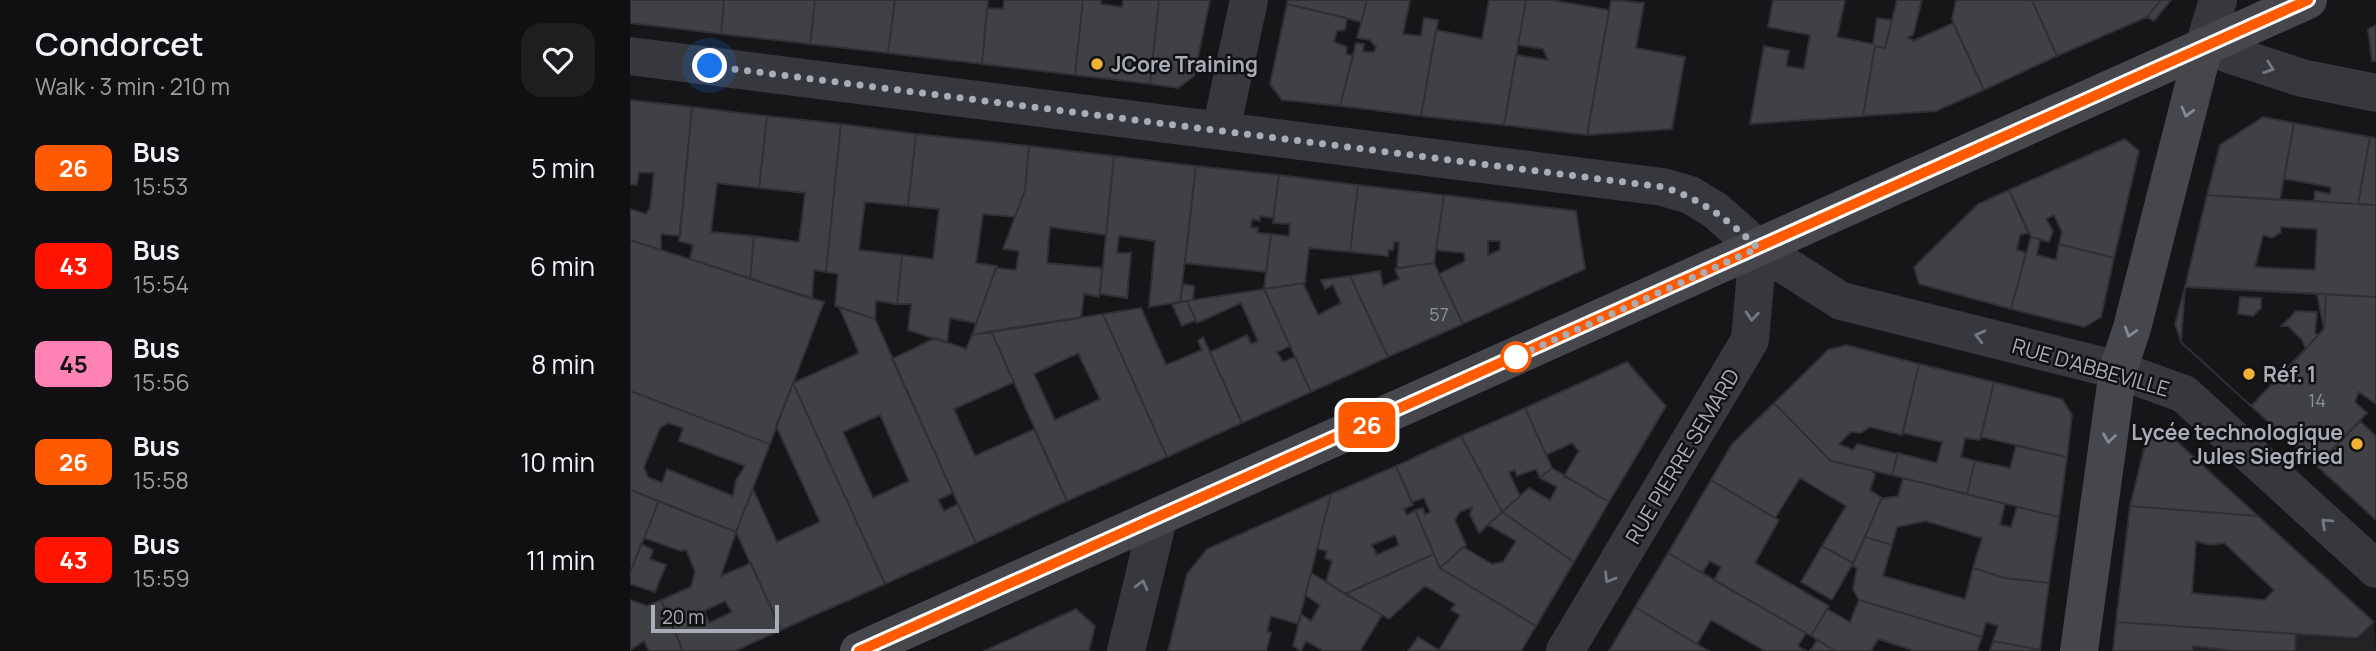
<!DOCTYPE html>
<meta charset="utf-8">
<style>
body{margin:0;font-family:Manrope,sans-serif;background:#1e1e20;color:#f1f3f6;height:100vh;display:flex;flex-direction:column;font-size:26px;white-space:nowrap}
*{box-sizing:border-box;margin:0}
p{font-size:23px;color:#9c9d9f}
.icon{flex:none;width:38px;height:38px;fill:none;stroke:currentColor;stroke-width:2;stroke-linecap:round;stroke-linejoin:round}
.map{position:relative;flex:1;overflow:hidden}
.sheet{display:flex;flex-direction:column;background:#101012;width:630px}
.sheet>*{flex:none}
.badge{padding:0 14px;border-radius:10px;font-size:24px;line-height:46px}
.scale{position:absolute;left:21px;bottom:18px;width:128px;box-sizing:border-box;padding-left:7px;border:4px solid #a8adb8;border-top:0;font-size:19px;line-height:24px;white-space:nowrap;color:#a8adb8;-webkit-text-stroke:5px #111113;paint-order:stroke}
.you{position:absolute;width:35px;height:35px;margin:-18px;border:5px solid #fff;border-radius:50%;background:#1a73e8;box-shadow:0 0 0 10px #1a73e833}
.map>.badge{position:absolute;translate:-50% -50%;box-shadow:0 0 0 4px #fff}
.round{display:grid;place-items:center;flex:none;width:74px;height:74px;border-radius:21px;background:#1e1e20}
.head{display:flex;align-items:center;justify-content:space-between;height:119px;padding:0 35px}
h1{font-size:33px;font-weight:600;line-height:52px}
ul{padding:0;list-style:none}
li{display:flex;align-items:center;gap:21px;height:98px;padding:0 35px}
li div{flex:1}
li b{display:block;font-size:26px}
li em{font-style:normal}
li .badge{min-width:77px;font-weight:700;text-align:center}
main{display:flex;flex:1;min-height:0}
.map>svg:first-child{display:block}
.built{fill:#222225}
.building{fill:#404145;stroke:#303034;stroke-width:2;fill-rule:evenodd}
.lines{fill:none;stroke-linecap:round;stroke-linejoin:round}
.street{stroke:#37383d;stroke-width:38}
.secondary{stroke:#45474d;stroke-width:38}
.oneway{stroke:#757881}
.oneway2{stroke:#858993}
.line-casing{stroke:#fff;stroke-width:16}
.line{stroke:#ff5a00;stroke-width:10}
.walk{stroke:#a8adb8;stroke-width:7;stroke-dasharray:0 12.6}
.poi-dot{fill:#f2b134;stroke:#111113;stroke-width:2.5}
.stop-dot{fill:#fff;stroke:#ff5a00;stroke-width:3.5}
.labels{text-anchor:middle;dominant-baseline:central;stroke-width:5;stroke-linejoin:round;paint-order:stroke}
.number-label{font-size:18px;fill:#8e929b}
.poi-label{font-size:21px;font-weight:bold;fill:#a8adb8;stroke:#111113;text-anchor:start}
.street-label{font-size:21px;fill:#a8adb8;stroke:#111113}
</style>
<main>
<section class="sheet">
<div class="head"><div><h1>Condorcet</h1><p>Walk · 3 min · 210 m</p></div><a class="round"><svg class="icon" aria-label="heart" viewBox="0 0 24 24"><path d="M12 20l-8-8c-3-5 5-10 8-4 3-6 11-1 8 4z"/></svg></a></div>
<ul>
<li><span class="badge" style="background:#ff5a00;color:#fff">26</span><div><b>Bus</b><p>15:53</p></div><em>5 min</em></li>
<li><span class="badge" style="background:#ff1400;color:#fff">43</span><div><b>Bus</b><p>15:54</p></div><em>6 min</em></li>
<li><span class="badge" style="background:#ff82b4;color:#111">45</span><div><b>Bus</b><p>15:56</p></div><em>8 min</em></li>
<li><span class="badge" style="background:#ff5a00;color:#fff">26</span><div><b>Bus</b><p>15:58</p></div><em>10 min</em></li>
<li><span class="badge" style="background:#ff1400;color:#fff">43</span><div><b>Bus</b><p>15:59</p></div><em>11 min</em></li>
</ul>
</section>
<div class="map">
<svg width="1746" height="651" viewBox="0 0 1746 651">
<rect width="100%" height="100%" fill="#161618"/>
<path class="built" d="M1486 622 1726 638 1744 622 1746 651H1483Z"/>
<path class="building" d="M0 0H94L91 34 0 23Z
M94 0H185L180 44 91 34Z
M185 0H265L258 53 180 44Z
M265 0H358L352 64 258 53Z
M374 0H453L445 75 352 64 357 8 373 9Z
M453 0H471V4L492 7 493 0H529L520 84 445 75Z
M529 0H580L564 76 548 88 520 84Z
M658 0H737L731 22 657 4Z
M737 0H780L773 34 791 36 794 18 808 20 791 116 710 106 726 43 734 44 733 52H744L746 47 740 40 727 38Z
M859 0H896L874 125 791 116 806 30 852 39Z
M896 0H921L979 10 957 135 874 125 886 55 918 60 913 49 888 45Z
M981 0 1014 3 1006 48 1055 57 1042 129 957 135Z
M1143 0H1215L1207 37 1243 44 1247 18 1262 20 1255 48 1245 46 1233 116 1120 124 1134 46 1159 51 1156 66 1174 69 1180 35 1138 27Z
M1267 0H1292L1283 35 1278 37 1283 41 1323 23 1354 90 1306 111 1233 116 1245 46 1255 48Z
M1326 0H1402L1427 56 1354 90 1322 20Z
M1402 0H1531L1517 17 1427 56Z
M1531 0H1541L1524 21 1517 17Z
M657 4 717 18 715 30 707 31 704 42 717 47 716 54 723 56 710 106 652 100 640 84Z
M1746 25V61H1742L1738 29Z
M0 100 62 107 50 236 31 234V250L0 240V209L16 214 20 208 24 173 9 172 7 185 0 184Z
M62 107 137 116 129 188 87 183 81 232 124 236 120 279 60 259 63 245 49 241Z
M137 116 211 124 196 272 184 270 182 299 120 279 124 236 169 242 175 193 129 188Z
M1633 117 1664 123 1650 200 1577 195 1590 145Z
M1664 123 1740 137 1728 204 1684 201 1685 191 1700 194 1701 187 1654 179Z
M211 124 286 134 278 206 235 202 229 250 272 255 267 304 246 301 245 319 205 306 208 274 196 272Z
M286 134 399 146 395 190 385 217 353 214 346 263 367 266 346 323 320 318 317 343 278 330 281 304H267L272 255 303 259 309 209 278 206Z
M1740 137 1746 138V205L1728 204Z
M1495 139 1509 151 1484 258 1429 244 1432 232 1424 215 1416 219 1423 231 1419 242 1401 237 1379 190Z
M399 146 484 156 476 235 420 227 417 263 472 268 469 297 454 294 451 318 342 335 366 268 386 270 389 251 373 249 395 190Z
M484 156 566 166 550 302 519 307 525 241 489 236 487 253H501L497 298 470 294Z
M566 166 649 175 643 218 630 216V221L622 219 621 228H628L627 233 641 234 636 272 555 263Z
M649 175 728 185 720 252 679 248 675 283 634 289 641 234 659 236 660 224 643 223Z
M728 185 814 195 804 263 767 268 769 242H764L763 250H758V256L720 252Z
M1379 190 1398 233 1390 235 1387 250 1396 253 1381 309 1289 284 1284 267 1348 204Z
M814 195 946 211 955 269 833 324 809 274 835 261 834 253 806 250ZM858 241H870V250L858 255Z
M1577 195 1746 205V297L1555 287ZM1651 227 1687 229 1685 270 1625 267 1633 235 1642 238 1651 232Z
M1401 237 1410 239 1407 255 1426 260 1429 244 1484 258 1471 317 1454 327 1381 309Z
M0 240 194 302 140 444 0 391Z
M804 263 833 324 758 357 720 276 750 271 753 286 769 279 765 269Z
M720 276 758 357 681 392 634 289 673 283 688 315 711 303 703 285 695 289 691 280Z
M553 284 564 286 563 300 550 302Z
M1555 287 1696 294 1694 329 1688 335 1685 333 1687 312 1666 311 1652 326H1658L1672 340 1676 349 1621 406 1551 342 1545 324ZM1610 297 1631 298V308L1623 316 1608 314Z
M1555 287 1687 294 1694 329 1621 406 1551 342Z
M634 289 660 346 647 352 653 362 665 357 681 392 612 423 580 352 617 335 621 344 628 341 611 303 567 323 557 301Z
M1696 294 1746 297V404L1729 392 1725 402 1737 413 1687 466 1621 406 1694 329Z
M557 301 566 320 552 326 542 304Z
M209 307 245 319 323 493 308 500 314 511 328 504 346 543 255 584 163 383 229 353ZM250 415 279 481 243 498 213 432Z
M511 308 536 365 572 350 568 341 573 337 612 423 537 457 473 314Z
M473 314 537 457 437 501 361 331ZM448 353 470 399 425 420 404 374Z
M361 331 384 382 324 409 345 456 404 429 437 501 346 543 262 359 305 338 336 349 342 335Z
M1216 345 1289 364 1272 435 1240 427 1231 433 1221 432 1209 444 1223 450 1227 444 1268 454 1262 475 1201 461 1144 403 1198 350Z
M997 362 1036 406 979 502 934 476 949 451 942 443 916 455 895 408Z
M1289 364 1364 382 1350 440 1335 438 1331 457 1345 461 1337 494 1262 475 1268 453 1307 463 1312 442 1273 433Z
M1364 382 1432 399 1442 415 1437 457 1351 437Z
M163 383 255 584 151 630 106 532 123 489 147 542 190 522 146 426Z
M0 391 140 444 106 532 0 490ZM38 423 53 428 49 441 115 466 106 480 103 496 37 469 32 483 18 477 14 467 30 428Z
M1144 403 1201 461 1241 470 1245 475 1240 490 1252 498 1223 563 1192 546 1216 506 1170 478 1145 518 1081 480 1102 444Z
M895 408 922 468 910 478 906 469 887 476 885 470 879 472 890 496 872 512 831 436Z
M1730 421 1746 436V520L1687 466Z
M1536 431 1571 464 1628 516 1500 506 1517 437Z
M831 436 872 512 849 533 840 515 842 507 830 512 825 520 836 545 810 568 785 510 793 508 795 515 800 512 794 498 782 502 766 466Z
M1386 446 1437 457 1429 517 1337 494 1345 461 1380 468Z
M766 466 783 505 774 509 777 515 785 510 804 554 715 594 696 582 702 561 695 558 697 551 687 549 701 494ZM765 535 769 545 747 555 742 545Z
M922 468 979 502 944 562 872 512 899 488 920 500 927 487 910 478Z
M1273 478 1375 504 1370 525 1381 527 1387 507 1429 517 1419 583 1375 578 1343 568 1352 538 1296 521 1267 527 1262 545 1235 537 1251 499 1268 496Z
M1081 480 1149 520 1125 563 1199 606 1181 636 1084 580 1091 567 1080 561 1072 573 1038 553Z
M0 490 29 501 0 573Z
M701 494 668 624 641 616 637 631 641 633 636 651H538L557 574 577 549Z
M29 501 106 532 91 576 121 563 151 630 105 651H53L31 600 61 587 65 571 56 550 51 551 14 538ZM95 601 102 612 79 623 74 611Z
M1500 506 1628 516 1744 622 1727 638 1486 622ZM1566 541 1580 545 1594 543 1644 590 1635 600 1562 593Z
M872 512 944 562 906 626 810 568 833 547 862 564 873 562 886 541 858 525Z
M1235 537 1262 545 1253 576 1335 599 1343 568 1375 578 1419 583 1410 650 1363 641 1368 626 1356 622 1352 637 1229 600 1223 589 1227 568 1222 566Z
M11 544 23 550 20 559 36 565 25 592 0 584V573Z
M1192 546 1223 563 1202 600 1171 582Z
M1038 553 1176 633 1168 646 1176 651H1135L1081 620 1067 644 1005 607Z
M804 554 810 568 906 626 891 651 809 650 830 615 821 610 825 604 795 586 759 619 715 594Z
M681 573 752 615 730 651H694L676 641 671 651 663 646 671 614 681 621 690 605 675 595Z
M0 600 17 606 31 600 53 651H19L14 641 0 650Z
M1229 600 1352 637 1347 651H1285L1248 639 1241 651H1206L1181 636 1197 609 1220 622Z
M1005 607 1067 644 1079 651H979Z
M446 609 465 626 459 651H354Z
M1486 622 1666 634 1665 651H1606L1563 646V651H1483Z
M788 637 809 650 811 651H778Z
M1187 640 1206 651H1180Z
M1363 641 1410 650V651H1360Z"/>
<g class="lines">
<path class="street" d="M1588 0 1574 46 1672 78 1746 93
M0 56 1033 187 1060 195 1085 210 1128 248 1211 301 1488 370 1554 394 1746 569
M591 130 619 0
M496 651 528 519
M935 651 1120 340 1128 248"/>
<path class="secondary" d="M229 651 1678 0
M1449 651 1488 370 1502 328 1574 46"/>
</g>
<defs><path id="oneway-chevron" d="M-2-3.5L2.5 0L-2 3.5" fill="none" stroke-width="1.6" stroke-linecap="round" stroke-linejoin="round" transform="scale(1.75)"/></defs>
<g class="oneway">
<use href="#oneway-chevron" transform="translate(1639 68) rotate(19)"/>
<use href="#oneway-chevron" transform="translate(1122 316) rotate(95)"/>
<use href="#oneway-chevron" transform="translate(1350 336) rotate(-166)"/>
<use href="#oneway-chevron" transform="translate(1696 523) rotate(-138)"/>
<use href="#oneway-chevron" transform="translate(979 578) rotate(121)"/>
<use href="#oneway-chevron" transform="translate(512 585) rotate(-76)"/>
</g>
<g class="oneway2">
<use href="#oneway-chevron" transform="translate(1557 112) rotate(105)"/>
<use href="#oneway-chevron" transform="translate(1500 332) rotate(107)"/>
<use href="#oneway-chevron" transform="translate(1479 438) rotate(98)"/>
</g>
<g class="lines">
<g class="line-casing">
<path id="line" d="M229 651 1678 0"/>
</g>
<use href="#line" class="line"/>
<path class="walk" d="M80 66 1033 187C1072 199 1098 220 1128 248L886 357"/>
</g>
<g class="poi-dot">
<circle cx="467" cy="64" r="7"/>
<circle cx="1619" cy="374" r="7"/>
<circle cx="1727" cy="444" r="7"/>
</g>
<circle class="stop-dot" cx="886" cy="357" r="14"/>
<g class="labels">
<g class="number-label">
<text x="809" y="314">57</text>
<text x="1687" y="400">14</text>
</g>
<g class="poi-label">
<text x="481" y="64">JCore Training</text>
<text x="1633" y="374">Réf. 1</text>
<text x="1713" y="432" text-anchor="end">Lycée technologique<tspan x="1713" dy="24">Jules Siegfried</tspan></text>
</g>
<g class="street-label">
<text transform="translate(1461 367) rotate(16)">RUE D'ABBEVILLE</text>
<text transform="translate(1052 456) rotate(-59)">RUE PIERRE SEMARD</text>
</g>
</g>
</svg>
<div class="scale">20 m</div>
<div class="you" style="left:80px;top:66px"></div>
<b class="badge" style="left:737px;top:425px;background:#ff5a00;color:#fff">26</b>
</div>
</main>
